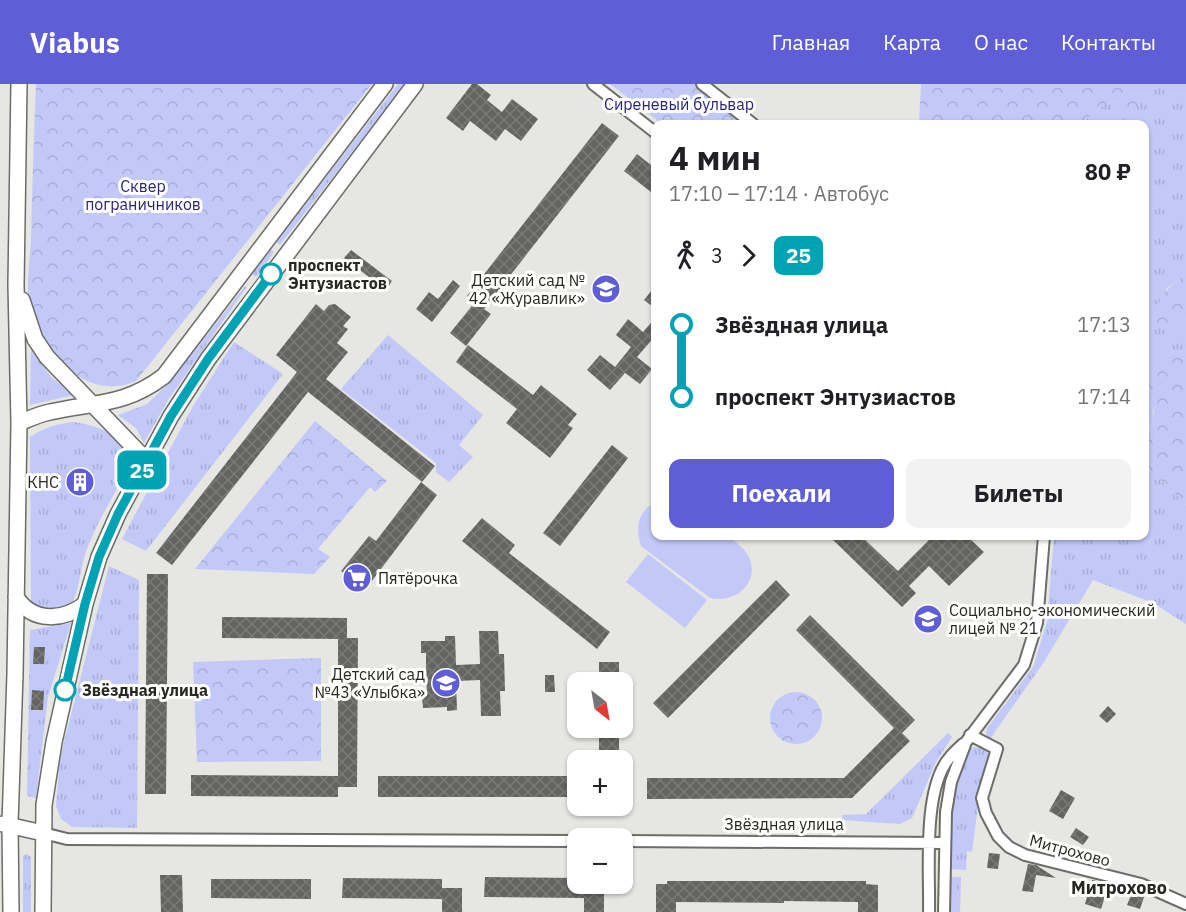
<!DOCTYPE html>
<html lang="ru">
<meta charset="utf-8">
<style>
body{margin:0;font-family:"IBM Plex Sans",sans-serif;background:#f2f2f2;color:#202124;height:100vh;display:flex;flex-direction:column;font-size:22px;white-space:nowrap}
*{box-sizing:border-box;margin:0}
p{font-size:20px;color:#757577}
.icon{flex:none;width:33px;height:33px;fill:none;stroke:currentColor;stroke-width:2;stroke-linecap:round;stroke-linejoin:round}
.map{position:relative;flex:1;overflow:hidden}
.panel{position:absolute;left:651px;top:36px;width:498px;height:420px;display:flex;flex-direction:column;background:#fff;border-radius:12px;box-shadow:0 2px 4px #0004}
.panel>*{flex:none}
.badge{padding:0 12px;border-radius:9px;font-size:21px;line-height:39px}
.needle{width:39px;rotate:149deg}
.controls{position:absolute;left:567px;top:588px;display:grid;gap:12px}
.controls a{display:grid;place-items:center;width:66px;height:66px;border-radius:12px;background:#fff;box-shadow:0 2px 4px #0004;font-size:30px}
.map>.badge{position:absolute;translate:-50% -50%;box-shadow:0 0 0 3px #fff}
.legs{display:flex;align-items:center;gap:9px;height:66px;padding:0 18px;font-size:20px}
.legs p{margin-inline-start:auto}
.summary{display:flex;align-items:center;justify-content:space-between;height:102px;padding:0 18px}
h1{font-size:33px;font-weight:700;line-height:45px}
.action{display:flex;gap:12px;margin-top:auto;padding:12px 18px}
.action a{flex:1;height:69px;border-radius:12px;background:#5f5ed7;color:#fff;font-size:24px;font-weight:700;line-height:69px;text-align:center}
.action a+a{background:#f2f2f2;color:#202124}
ul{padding:0 18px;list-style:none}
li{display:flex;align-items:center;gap:21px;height:72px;font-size:22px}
li i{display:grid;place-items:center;width:9px;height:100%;margin:0 8px;background:currentColor}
li i::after{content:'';width:15px;height:15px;margin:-8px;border:4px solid;border-radius:50%;background:#fff}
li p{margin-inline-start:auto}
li:first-child i{background:linear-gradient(#0000 50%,currentColor 0)}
li:last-child i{background:linear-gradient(currentColor 50%,#0000 0)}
header{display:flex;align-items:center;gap:36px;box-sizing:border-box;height:84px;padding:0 30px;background:#5f5ed7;color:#fff}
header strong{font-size:28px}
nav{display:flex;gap:33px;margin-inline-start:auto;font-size:21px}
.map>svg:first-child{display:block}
.grass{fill:url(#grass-tufts)}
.forest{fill:url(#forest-crowns)}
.pitch{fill:#c2c9f8}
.building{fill:url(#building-cross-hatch)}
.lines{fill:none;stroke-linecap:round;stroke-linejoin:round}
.street-casing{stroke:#6c6c69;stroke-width:14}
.secondary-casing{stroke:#6c6c69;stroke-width:18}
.street{stroke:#fff;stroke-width:10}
.secondary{stroke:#fff;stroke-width:15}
.line-1-casing{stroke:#fff;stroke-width:14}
.line-1{stroke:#00a3b4;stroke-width:9}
.stop-1-dot{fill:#fff;stroke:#00a3b4;stroke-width:3}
.labels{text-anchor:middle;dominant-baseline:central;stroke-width:6;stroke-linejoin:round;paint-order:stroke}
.park-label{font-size:16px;fill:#2b247d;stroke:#fffffe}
.stop-label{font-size:16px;font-weight:bold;fill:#272726;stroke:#fffffe;text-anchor:start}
.poi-label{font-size:16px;fill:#272726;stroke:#fffffe;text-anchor:end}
.street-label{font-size:16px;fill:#272726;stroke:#fffffe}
.neighbourhood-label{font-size:18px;font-weight:bold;fill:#272726;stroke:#fffffe}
</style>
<header>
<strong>Viabus</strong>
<nav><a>Главная</a><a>Карта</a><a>О нас</a><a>Контакты</a></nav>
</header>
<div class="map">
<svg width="1186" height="828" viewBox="0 0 1186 828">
<defs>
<pattern id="grass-tufts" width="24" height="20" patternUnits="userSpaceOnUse" patternTransform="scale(1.5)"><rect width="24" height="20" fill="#c2c9f8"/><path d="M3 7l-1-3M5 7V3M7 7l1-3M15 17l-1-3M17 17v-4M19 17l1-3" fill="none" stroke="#a7add4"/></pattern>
<pattern id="forest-crowns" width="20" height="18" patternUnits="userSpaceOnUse" patternTransform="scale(1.5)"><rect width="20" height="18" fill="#c2c9f8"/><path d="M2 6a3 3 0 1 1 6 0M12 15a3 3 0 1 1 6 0" fill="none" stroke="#a7add4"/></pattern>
<pattern id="building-cross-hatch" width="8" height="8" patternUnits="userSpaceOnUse" patternTransform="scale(1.5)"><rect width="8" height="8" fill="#646460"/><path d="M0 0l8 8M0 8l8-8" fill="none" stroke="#7a7a78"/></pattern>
</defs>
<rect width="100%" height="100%" fill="#e6e6e2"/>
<path class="grass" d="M398 0H405L280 161 276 158Z
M1138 0H1186V190L1166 205 1168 247 1179 237 1186 234V266L1155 276 1145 285 1144 40H1079L1105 20 1115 17 1120 19 1144 13Z
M270 165 274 168 256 193 252 190Z
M245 202 246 204 168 316 144 359 136 344 118 331 147 320 170 298Z
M388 251 483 331 459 361 473 373 449 398 436 388V379L341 305Z
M234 258 283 290 146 467 122 455 193 322Z
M31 265 51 293 74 311 30 321Z
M1144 310C1153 321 1160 340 1145 349Z
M74 338C105 343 123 351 129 383 115 409 99 435 88 462 81 478 80 503 73 517 64 532 43 527 31 519L30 353C45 343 57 340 74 338Z
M1145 390 1165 398 1173 404 1186 421V540L1153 519 1093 496 1044 578 990 655 986 650 987 644 1033 583 1047 538 1054 452H1144Z
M109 482 139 496 137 744 72 743 61 735 56 722 60 674Z
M71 539 48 613 36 714 27 712 30 546Z
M948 649 952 653 936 678 912 734 900 740 842 736V731L866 730Z
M973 663 982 664 990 670 979 714 972 768 967 767 966 786 951 785 952 717 968 669Z
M27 770 31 773V828H23V772Z
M951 793H961L960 828H951Z"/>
<path class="forest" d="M36 0H372L136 297C86 320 39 265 29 219 26 204 30 173 31 155 32 104 34 52 36 0Z
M610 0H696L748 40H662Z
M921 0H1138L1144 13 1142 18 1124 28 1120 19 1116 17 1105 20 1079 40H919Z
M1186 190V234L1179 237 1168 247 1163 246 1153 234C1162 209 1165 206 1186 190Z
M1186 266V421L1165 398 1144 390 1145 349 1150 346 1154 336V328L1145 310V285L1155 276Z
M315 337 387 397 375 408 370 403 318 465 330 473 314 490 195 485Z
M321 574V677L197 678 193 578Z
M770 634a26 26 0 1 1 52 0a26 26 0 1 1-52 0Z"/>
<path class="pitch" d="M655 418 656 452C673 452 690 452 708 452 713 452 721 450 727 452 730 453 735 458 738 460 768 484 745 521 710 514L641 462C635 443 638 428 655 418Z
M648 470 707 516 685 544 626 498Z"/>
<path class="building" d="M472 0H477L491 11 487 16 502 28 512 15 538 35 521 57 505 45 496 57 470 37 463 47 446 34Z
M602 39 619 52 484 225 491 230 466 262 450 249 475 218 467 212Z
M637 70 656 85V112L624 87Z
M351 166 392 197 386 206 344 174Z
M453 196 460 202 432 238 416 225 429 208 438 215Z
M656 201V225L644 216Z
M316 220 324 227 329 221 335 220 351 233 343 242 348 245 337 259 348 268 326 295 435 382 422 398 308 308 172 481 156 469 297 288 276 271Z
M656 233V251L637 273 652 285 640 300 625 289 610 306 587 286 600 271 615 283 631 263 616 251 628 235 643 248Z
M468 261 533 311 541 301 577 330 568 341 573 344 550 374 506 339 517 325 456 278Z
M612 361 628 374 560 462 543 449Z
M73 397a7 7 0 1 1 14 0a7 7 0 1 1-14 0Z
M421 398 437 411 365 506 341 487 369 452 376 457Z
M482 434 515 461 509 469 610 548 597 565 462 457Z
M829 452H861L898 487 933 452H967L984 468 949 502 929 482 909 502 916 509 902 523Z
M147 490H168L166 710H145Z
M776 496 790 511 668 634 653 619Z
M810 531 915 636 902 649 910 657 852 714 647 715V694H844L894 644 796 546Z
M222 533 347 534V554H358L357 703H338V713L191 712V691L338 692V555L222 554Z
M479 547H498L499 570H504L505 607H500L501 632H481L480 596 456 597 457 626 447 627V623L423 624 422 612H427L426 583V569H421V557H445V552H455L456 581 480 580Z
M34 563H45L44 580H33Z
M599 578H619V598H599Z
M545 591H554L555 608H545Z
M32 606 44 607 43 626H31Z
M1108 622 1116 630 1107 639 1099 632Z
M599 644H619V676H599Z
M378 692H578V713H378Z
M1061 706 1075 714 1063 735 1049 727Z
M1076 744 1089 753 1083 761 1070 753Z
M989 769 1000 770 998 785 987 784Z
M1028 780 1036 781 1056 794 1036 791 1033 808 1022 807Z
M160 791H182L183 828H161Z
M485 793 578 794V800H584V803H604V828H584V814L484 813Z
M343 794 442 795V804H462V828H442V815L342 814Z
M211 795H311V815L211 814Z
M1092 796 1109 800 1101 825 1085 820Z
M667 797H866V800L878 801V828H858V818L784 817V819L676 818V828H656V800H667Z
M1133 806 1145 810 1140 825 1127 821Z"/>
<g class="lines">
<g class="street-casing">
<path id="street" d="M593 0 656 49
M702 0 753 40
M970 651 997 665 982 714 986 729 998 752 1009 763 1025 771 1141 800 1186 820
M43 749 67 755 578 757
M622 757 945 759
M929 828C930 787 922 705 950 673 954 668 959 664 963 660
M944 828 946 728 951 698 966 658 1024 581 1037 539 1044 452"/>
</g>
<g class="secondary-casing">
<path id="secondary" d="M22 216 35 255 47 273 147 377
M19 339C29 335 39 330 50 328 94 318 125 322 164 292L385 0
M16 513C33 539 63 537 85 520
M3 740 43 749
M11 828 10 740 15 590 19 339 16 201 19 0
M43 828 44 721 54 658 85 520 99 473 118 430 171 332 208 275 415 0"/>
</g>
<use href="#street" class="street"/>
<use href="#secondary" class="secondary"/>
</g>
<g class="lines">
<g class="line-1-casing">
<path id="line-1" d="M65 606 85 520 99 473 118 430 171 332 208 275 271 190"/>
</g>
<use href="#line-1" class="line-1"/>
</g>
<defs>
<g id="school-disc" transform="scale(1.5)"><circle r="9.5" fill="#5f5ed7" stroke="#fffffe"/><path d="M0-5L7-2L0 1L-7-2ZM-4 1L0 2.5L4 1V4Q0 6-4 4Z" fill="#fff"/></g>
<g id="building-disc" transform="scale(1.5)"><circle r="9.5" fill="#5f5ed7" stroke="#fffffe"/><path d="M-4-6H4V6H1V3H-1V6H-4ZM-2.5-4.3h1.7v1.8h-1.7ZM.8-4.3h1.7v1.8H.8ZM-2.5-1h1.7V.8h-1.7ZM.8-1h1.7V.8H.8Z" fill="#fff"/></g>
<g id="supermarket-disc" transform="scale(1.5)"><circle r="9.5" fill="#5f5ed7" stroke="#fffffe"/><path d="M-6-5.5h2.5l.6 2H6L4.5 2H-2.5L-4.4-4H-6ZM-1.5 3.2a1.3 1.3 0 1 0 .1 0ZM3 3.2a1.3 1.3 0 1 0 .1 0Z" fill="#fff"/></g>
</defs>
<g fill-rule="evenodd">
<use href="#school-disc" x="606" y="205"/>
<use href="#building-disc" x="80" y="398"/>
<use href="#supermarket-disc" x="357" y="494"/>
<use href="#school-disc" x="928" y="535"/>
<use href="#school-disc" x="446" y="599"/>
</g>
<g class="stop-1-dot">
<circle cx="271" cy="190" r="10"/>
<circle cx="65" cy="606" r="10"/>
</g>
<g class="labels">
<g class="park-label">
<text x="679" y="20">Сиреневый бульвар</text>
<text x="143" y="102">Сквер<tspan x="143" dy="18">пограничников</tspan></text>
</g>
<g class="stop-label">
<text x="288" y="181">проспект<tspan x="288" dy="18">Энтузиастов</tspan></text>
<text x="82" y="606">Звёздная улица</text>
</g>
<g class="poi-label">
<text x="585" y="196">Детский сад №<tspan x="585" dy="18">42 «Журавлик»</tspan></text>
<text x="59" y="398">КНС</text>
<text x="378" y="494" text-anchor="start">Пятёрочка</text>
<text x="949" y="526" text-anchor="start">Социально-экономический<tspan x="949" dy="18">лицей № 21</tspan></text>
<text x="425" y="590">Детский сад<tspan x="425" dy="18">№43 «Улыбка»</tspan></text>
</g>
<g class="street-label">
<text x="784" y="740">Звёздная улица</text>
<text transform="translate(1070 766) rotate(15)">Митрохово</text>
</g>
<g class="neighbourhood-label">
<text x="1119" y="803">Митрохово</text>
</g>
</g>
</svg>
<div class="controls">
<a><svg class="needle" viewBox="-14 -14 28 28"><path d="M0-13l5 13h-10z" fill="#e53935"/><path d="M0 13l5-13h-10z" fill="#757577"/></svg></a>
<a>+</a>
<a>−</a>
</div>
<b class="badge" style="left:142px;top:386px;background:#00a3b4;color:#fff">25</b>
<section class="panel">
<div class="summary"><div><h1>4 мин</h1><p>17:10 – 17:14 · Автобус</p></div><b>80 ₽</b></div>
<div class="legs"><svg class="icon" aria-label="walk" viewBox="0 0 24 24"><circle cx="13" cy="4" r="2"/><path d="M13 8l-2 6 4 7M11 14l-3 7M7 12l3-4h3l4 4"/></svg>3<svg class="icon" aria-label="forward" viewBox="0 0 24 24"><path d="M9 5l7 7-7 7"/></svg><b class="badge" style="background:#00a3b4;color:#fff">25</b></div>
<ul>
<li><i style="color:#00a3b4"></i><b>Звёздная улица</b><p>17:13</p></li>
<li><i style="color:#00a3b4"></i><b>проспект Энтузиастов</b><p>17:14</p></li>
</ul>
<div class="action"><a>Поехали</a><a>Билеты</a></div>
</section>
</div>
